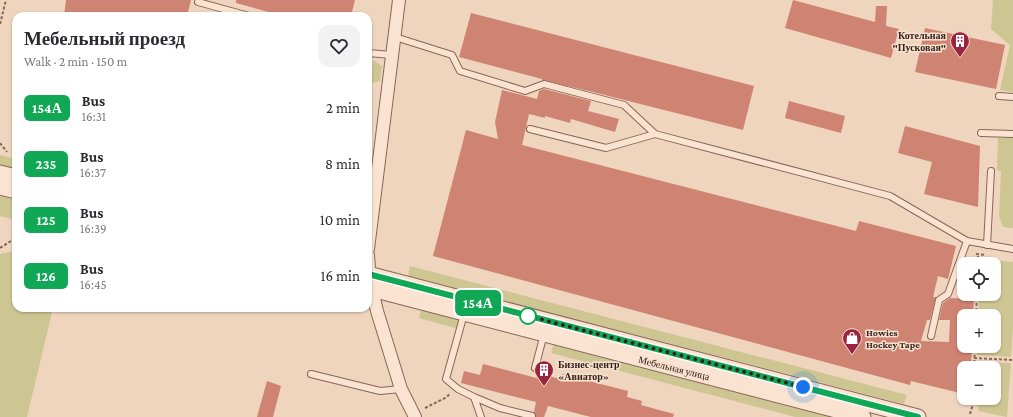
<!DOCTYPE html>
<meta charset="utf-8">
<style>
body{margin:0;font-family:"Crimson Pro",serif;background:#f2f2f3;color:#2b2b33;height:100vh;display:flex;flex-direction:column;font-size:15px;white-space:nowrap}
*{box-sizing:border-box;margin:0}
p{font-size:13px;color:#7c7c81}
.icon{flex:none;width:22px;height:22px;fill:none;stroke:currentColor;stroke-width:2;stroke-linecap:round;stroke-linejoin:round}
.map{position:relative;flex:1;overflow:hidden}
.drawer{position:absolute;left:12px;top:12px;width:360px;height:300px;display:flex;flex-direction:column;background:#fff;border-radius:12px;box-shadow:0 1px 3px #0004}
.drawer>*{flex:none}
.badge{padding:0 8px;border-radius:6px;font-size:14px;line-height:26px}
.controls{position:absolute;left:957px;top:257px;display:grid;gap:8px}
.controls a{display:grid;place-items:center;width:44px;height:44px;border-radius:8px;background:#fff;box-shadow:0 1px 3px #0004;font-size:20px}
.you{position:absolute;width:20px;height:20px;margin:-10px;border:3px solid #fff;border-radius:50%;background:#1a73e8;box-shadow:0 0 0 6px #1a73e833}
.map>.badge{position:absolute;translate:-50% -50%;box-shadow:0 0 0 2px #fff}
.round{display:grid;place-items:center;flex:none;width:42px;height:42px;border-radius:12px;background:#f2f2f3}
.headline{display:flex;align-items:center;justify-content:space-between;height:68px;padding:0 12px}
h1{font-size:19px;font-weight:600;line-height:30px}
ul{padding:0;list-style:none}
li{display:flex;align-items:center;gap:12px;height:56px;padding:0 12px}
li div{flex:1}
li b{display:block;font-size:15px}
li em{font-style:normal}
li .badge{min-width:44px;font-weight:700;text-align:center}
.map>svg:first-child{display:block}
.green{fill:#cdc692}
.building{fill:#cf8372}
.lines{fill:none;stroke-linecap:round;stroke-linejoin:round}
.service-casing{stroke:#886556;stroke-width:8}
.minor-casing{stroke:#886556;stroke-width:14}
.tertiary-casing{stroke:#886556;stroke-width:17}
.path{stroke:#886556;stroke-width:2;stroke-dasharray:3 2;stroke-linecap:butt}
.service{stroke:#fae4d1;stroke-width:6}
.minor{stroke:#fae4d1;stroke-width:12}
.tertiary{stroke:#fae4d1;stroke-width:15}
.line-casing{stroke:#fff;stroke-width:9}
.line{stroke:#10a855;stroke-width:6}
.walk{stroke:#37221b;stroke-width:4;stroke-dasharray:0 7.2}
.stop-dot{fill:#fff;stroke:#10a855;stroke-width:2}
.labels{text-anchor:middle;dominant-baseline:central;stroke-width:3;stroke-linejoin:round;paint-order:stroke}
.poi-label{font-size:10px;font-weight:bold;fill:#37221b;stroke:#f6e1ce;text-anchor:start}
.street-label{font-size:10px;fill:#37221b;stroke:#f6e1ce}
</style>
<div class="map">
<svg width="1013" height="417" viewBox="0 0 1013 417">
<rect width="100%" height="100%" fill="#efd5be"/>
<path class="green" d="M993 0H1013V92L1000 90 1010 45 991 29Z
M373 60 382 66 380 81 371 83Z
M998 138H1013V228L1003 227 999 216 1001 171 997 170Z
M0 155 16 159V169L0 165Z
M0 196 16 200V220L0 216Z
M16 249V308H53L27 417H0V254L13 251Z
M981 259 1013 262V326L1011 357 977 355V346H994V316H978L979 294H994V264H980Z
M410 266 907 395 904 404 408 276Z
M421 310 457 319 461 324 459 329 419 318Z
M556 344 832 417H795L551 353 553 346Z
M976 362 1011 363 1007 417 978 411 979 398H994V368H976Z"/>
<path class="building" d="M66 0H191L187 16H64Z
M236 0H355L351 16H283L236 3Z
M793 0 875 22 876 6H887L886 26 899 29 891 58 785 28Z
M471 13 754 86 743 130 593 92 542 80V79L459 57Z
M925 28 1005 45 996 89 915 72Z
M544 89 591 101 588 111 619 119 615 132 571 119 570 123 545 116V118L529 114 522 145 856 231 859 221 956 246 948 279 938 276 933 297H936L930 320H927L921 341 949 342 950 320H939L943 303 950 298 974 299 973 316H964V346H972L971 368H964V394L911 381 910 385 433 256 466 130 498 139 495 122 502 90 537 99 539 91Z
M789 101 845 116 841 133 785 118Z
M905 126 980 146 978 207 924 194 932 162 898 153Z
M483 364 544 380 545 375 560 379 562 374 628 391 627 397 642 401 641 405 674 414 673 417H591L548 406 544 417H536V414L534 412 536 402 461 383 464 371 480 375Z
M267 381 281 386 273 417H257Z"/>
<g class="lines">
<g class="service-casing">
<path id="service" d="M198 2 249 16
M395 37 452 55 460 71 525 91 544 84 624 105 655 134 890 196 967 241 1013 249
M368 53 392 55
M999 96 1013 97
M530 129 606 148 655 134
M981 133 1013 134
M987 245 991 171
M464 314 446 379 458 389 474 397 481 417
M931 336 939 300 948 294 967 241
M535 368 544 334
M311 374 380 391 401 389
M474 397 500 408 532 416"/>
</g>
<g class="minor-casing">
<path id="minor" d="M368 249 399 0
M368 255 370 281 377 311 401 389 415 417"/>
</g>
<g class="tertiary-casing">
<path id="tertiary" d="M0 173 16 177
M0 187 16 191
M368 274 918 417
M368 288 863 417"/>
</g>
<path class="path" d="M0 24 6 0
M0 143 7 152
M0 248 11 241 16 235
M976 254 986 255
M978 264V254
M976 316 977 294
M974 358 1013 360
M974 368 975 346
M425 408 447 397 450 393
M970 414 975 398"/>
<use href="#service" class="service"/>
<use href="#minor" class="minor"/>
<use href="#tertiary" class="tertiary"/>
</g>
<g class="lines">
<g class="line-casing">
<path id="line" d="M368 274 918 417"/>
</g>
<use href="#line" class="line"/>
<path class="walk" d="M528 316 803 387"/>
</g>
<defs>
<g id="building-pin" transform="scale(1)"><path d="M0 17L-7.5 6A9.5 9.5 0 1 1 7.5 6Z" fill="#992440" stroke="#f6e1ce"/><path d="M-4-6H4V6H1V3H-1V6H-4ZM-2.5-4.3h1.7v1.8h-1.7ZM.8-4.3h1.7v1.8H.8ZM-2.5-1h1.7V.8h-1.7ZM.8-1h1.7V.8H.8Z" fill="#fff"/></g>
<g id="shop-pin" transform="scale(1)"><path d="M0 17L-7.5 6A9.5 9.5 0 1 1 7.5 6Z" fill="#992440" stroke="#f6e1ce"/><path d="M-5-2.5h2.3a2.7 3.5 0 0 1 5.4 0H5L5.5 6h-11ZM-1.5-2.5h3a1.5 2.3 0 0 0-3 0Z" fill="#fff"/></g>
</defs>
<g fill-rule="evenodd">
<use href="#building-pin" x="960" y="41"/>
<use href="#shop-pin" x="852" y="338"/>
<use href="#building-pin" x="544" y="370"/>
</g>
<circle class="stop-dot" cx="528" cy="316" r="8"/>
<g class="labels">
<g class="poi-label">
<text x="946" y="35" text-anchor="end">Котельная<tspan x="946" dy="12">"Пусковая"</tspan></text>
<text x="866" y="332">Howies<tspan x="866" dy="12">Hockey Tape</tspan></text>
<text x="558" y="364">Бизнес-центр<tspan x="558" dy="12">«Авиатор»</tspan></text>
</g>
<g class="street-label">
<text transform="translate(674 368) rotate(14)">Мебельная улица</text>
</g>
</g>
</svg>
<div class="controls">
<a><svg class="icon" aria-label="locate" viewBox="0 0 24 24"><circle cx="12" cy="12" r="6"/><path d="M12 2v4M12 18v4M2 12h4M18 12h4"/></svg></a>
<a>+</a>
<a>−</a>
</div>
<div class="you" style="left:803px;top:387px"></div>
<b class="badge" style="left:478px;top:303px;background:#10a855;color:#fff">154А</b>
<section class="drawer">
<div class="headline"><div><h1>Мебельный проезд</h1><p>Walk · 2 min · 150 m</p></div><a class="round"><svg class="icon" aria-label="heart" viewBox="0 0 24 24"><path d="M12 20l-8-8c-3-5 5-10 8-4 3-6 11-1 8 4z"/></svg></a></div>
<ul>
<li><span class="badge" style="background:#10a855;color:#fff">154А</span><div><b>Bus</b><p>16:31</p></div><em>2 min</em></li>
<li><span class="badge" style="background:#10a855;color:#fff">235</span><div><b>Bus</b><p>16:37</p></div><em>8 min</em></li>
<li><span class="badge" style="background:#10a855;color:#fff">125</span><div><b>Bus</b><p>16:39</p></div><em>10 min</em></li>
<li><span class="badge" style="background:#10a855;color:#fff">126</span><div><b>Bus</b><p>16:45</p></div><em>16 min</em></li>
</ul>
</section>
</div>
